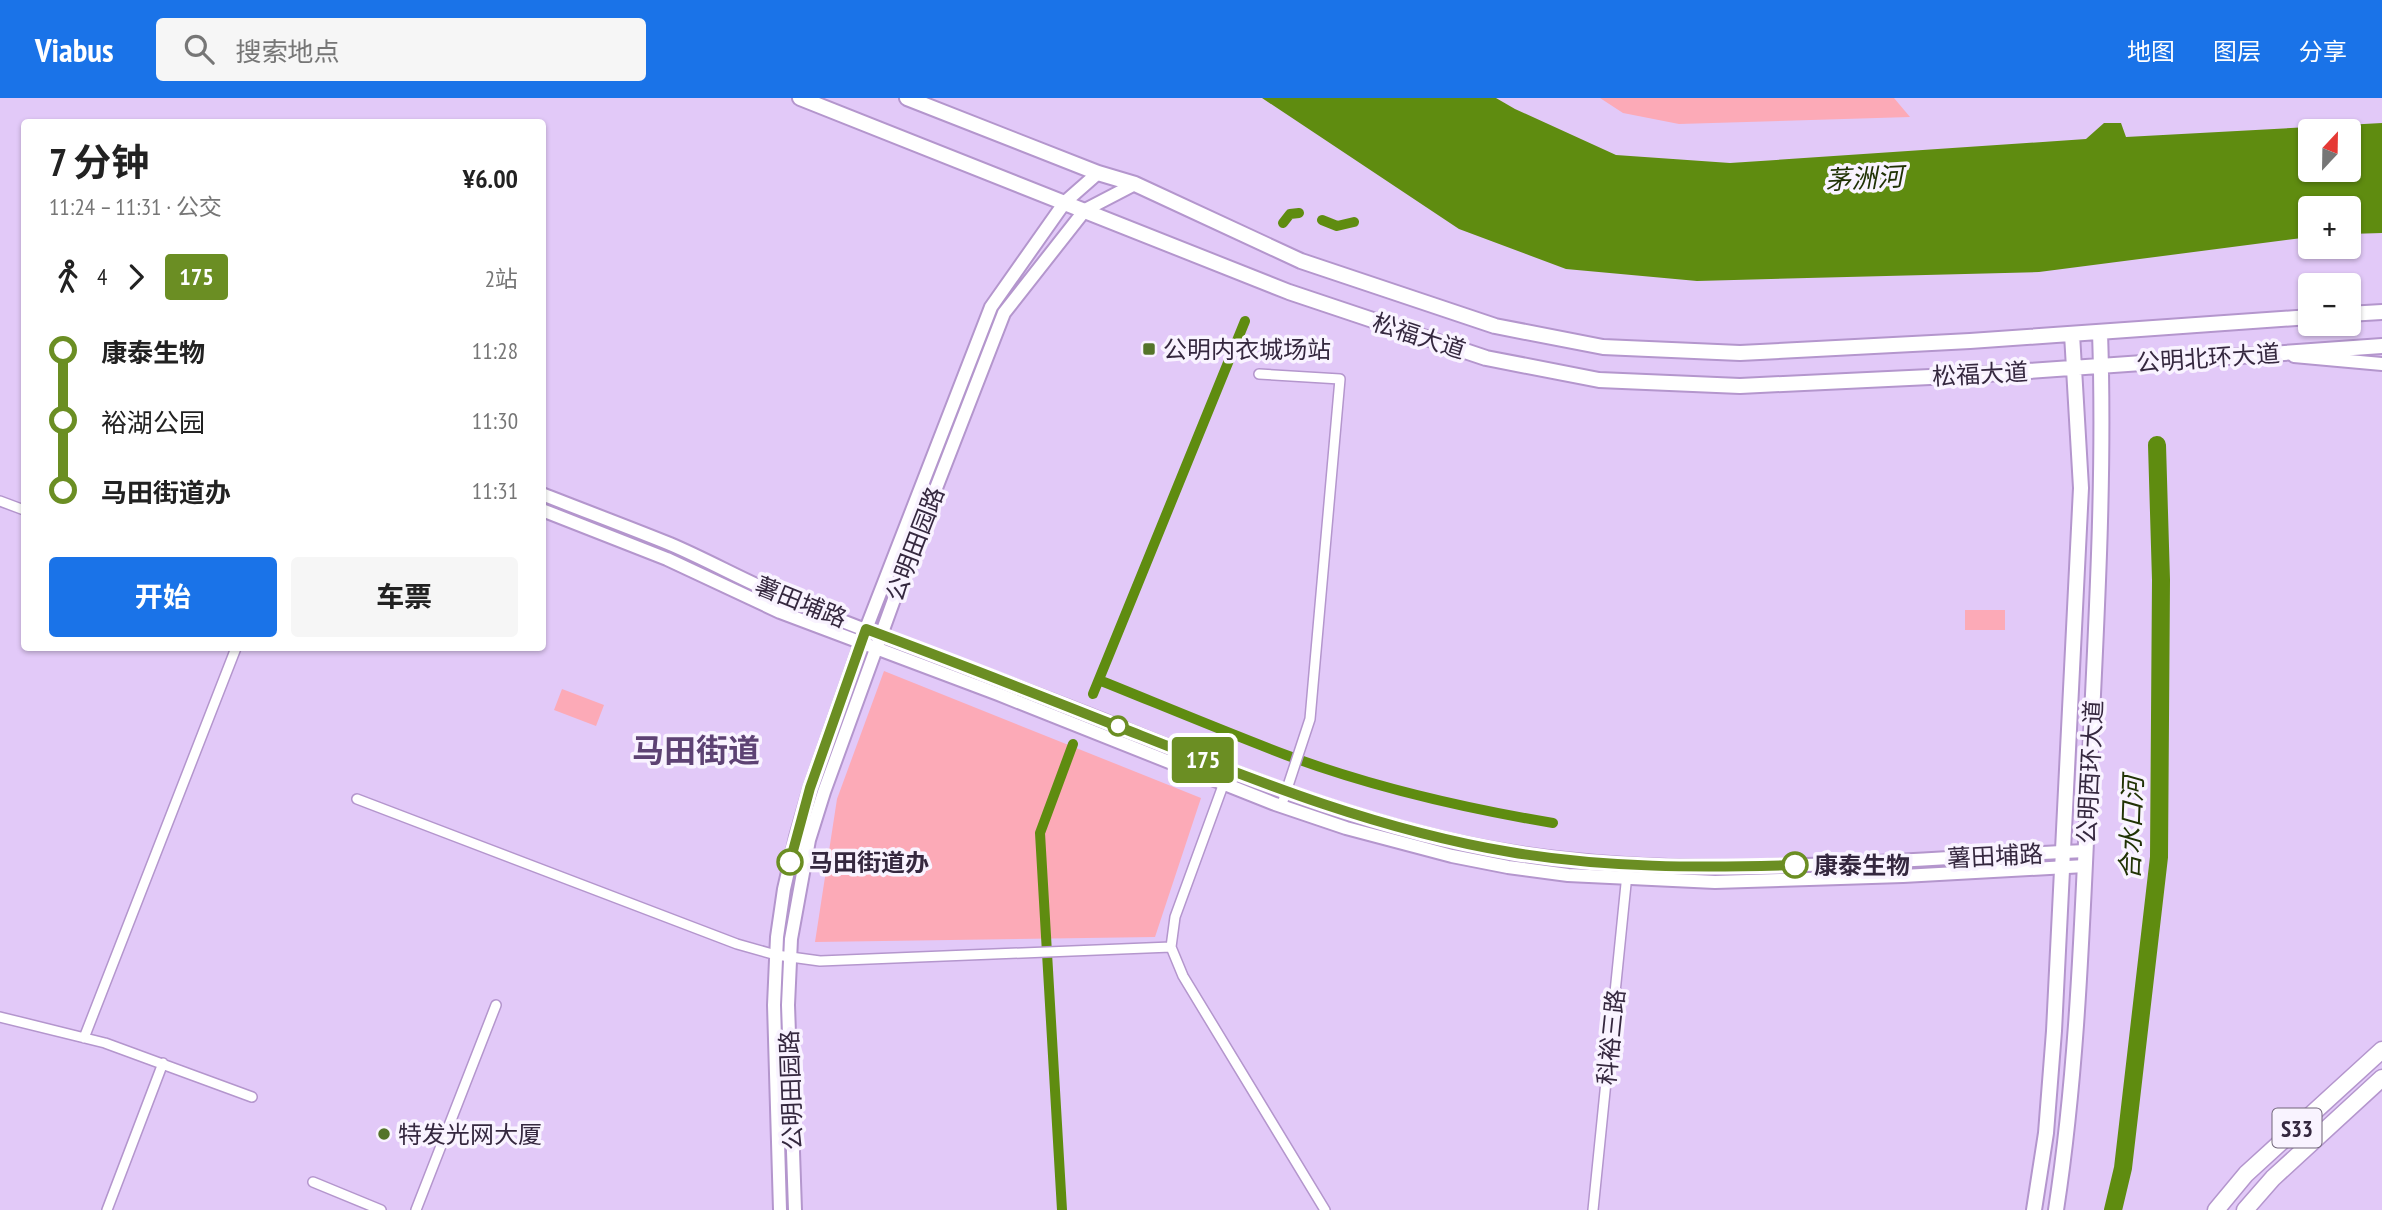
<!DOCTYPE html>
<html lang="zh">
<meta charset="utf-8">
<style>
body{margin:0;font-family:"PT Sans Narrow","Noto Sans SC",sans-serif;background:#f6f6f6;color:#222;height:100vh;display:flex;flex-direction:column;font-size:26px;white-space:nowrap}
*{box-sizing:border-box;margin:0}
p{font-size:23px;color:#767676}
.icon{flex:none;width:38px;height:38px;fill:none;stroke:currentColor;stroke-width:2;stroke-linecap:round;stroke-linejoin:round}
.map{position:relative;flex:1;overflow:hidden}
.drawer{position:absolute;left:21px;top:21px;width:525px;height:532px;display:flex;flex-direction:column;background:#fff;border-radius:7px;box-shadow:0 2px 5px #0004}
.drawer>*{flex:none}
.badge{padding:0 14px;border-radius:5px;font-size:24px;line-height:46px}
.needle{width:46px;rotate:22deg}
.buttons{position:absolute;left:2298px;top:21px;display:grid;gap:14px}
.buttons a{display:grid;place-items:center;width:63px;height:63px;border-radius:7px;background:#fff;box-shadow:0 2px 5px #0004;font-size:35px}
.map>.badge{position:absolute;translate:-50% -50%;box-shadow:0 0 0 4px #fff}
.legs{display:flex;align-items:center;gap:10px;height:77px;padding:0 28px;font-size:23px}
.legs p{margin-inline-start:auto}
.head{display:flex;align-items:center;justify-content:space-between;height:119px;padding:0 28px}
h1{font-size:38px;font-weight:700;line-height:52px}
.action{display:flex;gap:14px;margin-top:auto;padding:14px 28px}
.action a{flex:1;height:80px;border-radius:7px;background:#1a73e8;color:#fff;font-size:28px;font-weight:700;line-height:80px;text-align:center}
.action a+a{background:#f6f6f6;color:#222}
ul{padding:0 28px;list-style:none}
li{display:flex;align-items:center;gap:24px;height:70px;font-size:26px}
li i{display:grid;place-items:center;width:10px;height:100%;margin:0 9px;background:currentColor}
li i::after{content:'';width:18px;height:18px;margin:-9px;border:5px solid;border-radius:50%;background:#fff}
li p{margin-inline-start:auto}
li:first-child i{background:linear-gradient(#0000 50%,currentColor 0)}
li:last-child i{background:linear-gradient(currentColor 50%,#0000 0)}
header{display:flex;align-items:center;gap:42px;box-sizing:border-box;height:98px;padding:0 35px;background:#1a73e8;color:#fff}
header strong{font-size:33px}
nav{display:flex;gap:38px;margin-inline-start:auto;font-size:24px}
.search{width:490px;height:63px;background:#f6f6f6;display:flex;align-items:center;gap:18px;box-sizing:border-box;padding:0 24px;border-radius:7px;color:#767676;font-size:26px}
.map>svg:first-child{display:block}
.green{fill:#fcaab7}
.water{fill:#5f8c10;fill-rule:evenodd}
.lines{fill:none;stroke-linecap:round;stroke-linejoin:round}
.canal{stroke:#5f8c10;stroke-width:10}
.river{stroke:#5f8c10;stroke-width:18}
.street-casing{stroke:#b496cd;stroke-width:12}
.secondary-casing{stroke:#b496cd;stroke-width:16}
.primary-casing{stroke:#b496cd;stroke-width:18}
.highway-casing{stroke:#b496cd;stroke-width:19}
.street{stroke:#fff;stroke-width:9}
.secondary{stroke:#fff;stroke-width:12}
.primary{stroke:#fff;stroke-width:14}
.highway{stroke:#fff;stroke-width:16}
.line-1-casing{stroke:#fff;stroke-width:16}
.line-1{stroke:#6b8e23;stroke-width:10}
.poi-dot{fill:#54742a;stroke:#f9f3ff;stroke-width:2.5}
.stop-1-dot{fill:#fff;stroke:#6b8e23;stroke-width:3.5}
.labels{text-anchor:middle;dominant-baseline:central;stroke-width:7;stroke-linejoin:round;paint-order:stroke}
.shield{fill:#f9f3ff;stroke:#706579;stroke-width:2}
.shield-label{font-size:23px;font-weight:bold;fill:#35283f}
.street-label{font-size:24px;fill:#35283f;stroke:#f9f3ff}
.poi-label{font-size:24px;fill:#35283f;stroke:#f9f3ff;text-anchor:start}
.stop-label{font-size:24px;font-weight:bold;fill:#35283f;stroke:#f9f3ff;text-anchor:start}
.water-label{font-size:26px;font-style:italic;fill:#203204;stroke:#f9f3ff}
.district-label{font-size:32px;font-weight:bold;fill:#5d4273;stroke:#f9f3ff}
</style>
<header>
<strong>Viabus</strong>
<div class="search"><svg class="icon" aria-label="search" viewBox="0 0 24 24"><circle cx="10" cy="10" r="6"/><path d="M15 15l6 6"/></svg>搜索地点</div>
<nav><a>地图</a><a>图层</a><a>分享</a></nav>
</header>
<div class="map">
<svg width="2382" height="1112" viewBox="0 0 2382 1112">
<rect width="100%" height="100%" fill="#e2c9f8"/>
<path class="green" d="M1600 0H1894L1910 19 1679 26 1623 15Z
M1965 512H2005V532H1965Z
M884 573 1201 700 1155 839 815 844 837 701Z
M562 591 604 607 596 628 554 612Z"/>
<path class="water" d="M1262 0H1496L1515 11 1616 57 1730 65 2086 41 2104 25H2121L2126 39 2382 25V135L2349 136 2348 110H2310V139L2039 174 1697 183 1566 171 1459 131ZM2310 33H2348V72H2310Z"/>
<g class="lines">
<path class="canal" d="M1322 122 1337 128 1354 124
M1283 125 1290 116 1299 115
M1099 582C1161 607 1223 633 1286 657 1372 689 1463 710 1553 725
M1093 596 1245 223
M1062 1112 1040 735 1073 646"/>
<path class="river" d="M2113 1112 2123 1070 2159 759 2161 482 2157 347"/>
<g class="street-casing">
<path id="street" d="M1259 276 1340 281 1310 621 1281 709
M0 403 24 412
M1225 682 1175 819 1171 849 1183 878 1325 1112
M357 701 737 846 776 857 820 863 1171 849
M0 919 105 945 252 999
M84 940 236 550
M313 1084 381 1112
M107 1112 163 965
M416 1112 496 907
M1593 1112 1627 776"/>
</g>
<g class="secondary-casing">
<path id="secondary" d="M2294 258 2382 266
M542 396C585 413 628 429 670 446 710 463 748 485 788 501 887 543 990 577 1090 617 1228 672 1365 731 1512 754 1702 784 1895 760 2086 753
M542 412 667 461 780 514 998 596 1275 706 1346 730 1452 758 1508 769 1568 777 1715 784 1903 778 2085 768
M780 1112 774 907 777 839 784 791 796 739 810 690 866 531 991 209 1065 104 1098 75
M795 1112 788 907 791 841 809 742 824 694 912 452 1004 215 1085 112 1135 86"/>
</g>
<g class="primary-casing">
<path id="primary" d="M800 0 1289 194 1486 260 1599 282 1740 288 1972 277 2382 248
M907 0 1098 75 1135 86 1301 163 1495 228 1603 249 1740 255 1970 243 2310 219
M2348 216 2382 214
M2034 1112 2046 1035 2054 933 2081 390 2072 236
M2056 1112C2078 968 2082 824 2089 679 2096 531 2105 382 2100 234"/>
</g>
<g class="highway-casing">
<path id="highway" d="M2216 1112 2246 1076 2382 952
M2245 1112 2273 1080 2382 980"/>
</g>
<use href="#street" class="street"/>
<use href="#secondary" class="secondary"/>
<use href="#primary" class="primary"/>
<use href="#highway" class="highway"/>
</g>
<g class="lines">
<g class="line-1-casing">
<path id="line-1" d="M790 764 810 690 866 531C955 564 1044 599 1132 634 1256 683 1378 732 1510 754 1604 770 1701 770 1795 767"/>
</g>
<use href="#line-1" class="line-1"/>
</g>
<g class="poi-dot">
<rect x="1142" y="244" width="14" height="14" rx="3.5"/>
<circle cx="384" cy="1036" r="7"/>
</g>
<g class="stop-1-dot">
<circle cx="1118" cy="628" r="9"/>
<circle cx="790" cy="764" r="12"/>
<circle cx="1795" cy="767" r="12"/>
</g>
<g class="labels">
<rect class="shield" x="2272.5" y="1010.5" width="49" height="39" rx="5"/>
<g class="shield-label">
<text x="2297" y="1030">S33</text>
</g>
<g class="street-label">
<text transform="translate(1419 238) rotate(18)">松福大道</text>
<text transform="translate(2208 260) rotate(-4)">公明北环大道</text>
<text transform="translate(1980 276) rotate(-3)">松福大道</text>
<text transform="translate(915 446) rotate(-69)">公明田园路</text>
<text transform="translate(801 504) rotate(22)">薯田埔路</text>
<text transform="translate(2090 674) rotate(-87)">公明西环大道</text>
<text transform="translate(1995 758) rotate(-3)">薯田埔路</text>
<text transform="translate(1611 939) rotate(-84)">科裕三路</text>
<text transform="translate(791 992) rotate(-92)">公明田园路</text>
</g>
<g class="poi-label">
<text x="1163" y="251">公明内衣城场站</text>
<text x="398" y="1036">特发光网大厦</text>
</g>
<g class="stop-label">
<text x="809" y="764">马田街道办</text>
<text x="1814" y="767">康泰生物</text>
</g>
<g class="water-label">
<text transform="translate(1864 80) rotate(-3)">茅洲河</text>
<text transform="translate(2131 730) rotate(-88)">合水口河</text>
</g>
<g class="district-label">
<text x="696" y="652">马田街道</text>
</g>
</g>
</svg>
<div class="buttons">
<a><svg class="needle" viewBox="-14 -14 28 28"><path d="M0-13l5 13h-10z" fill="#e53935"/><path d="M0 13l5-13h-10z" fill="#767676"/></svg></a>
<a>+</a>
<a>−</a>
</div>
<b class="badge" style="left:1203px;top:662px;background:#6b8e23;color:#fff">175</b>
<section class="drawer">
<div class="head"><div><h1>7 分钟</h1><p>11:24 – 11:31 · 公交</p></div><b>¥6.00</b></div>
<div class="legs"><svg class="icon" aria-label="walk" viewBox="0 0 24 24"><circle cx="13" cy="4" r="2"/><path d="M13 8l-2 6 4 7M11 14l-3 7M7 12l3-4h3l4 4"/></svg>4<svg class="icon" aria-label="forward" viewBox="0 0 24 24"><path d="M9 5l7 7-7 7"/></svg><b class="badge" style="background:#6b8e23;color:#fff">175</b><p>2站</p></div>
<ul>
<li><i style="color:#6b8e23"></i><b>康泰生物</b><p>11:28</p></li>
<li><i style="color:#6b8e23"></i><span>裕湖公园</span><p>11:30</p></li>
<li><i style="color:#6b8e23"></i><b>马田街道办</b><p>11:31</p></li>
</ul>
<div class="action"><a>开始</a><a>车票</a></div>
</section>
</div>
